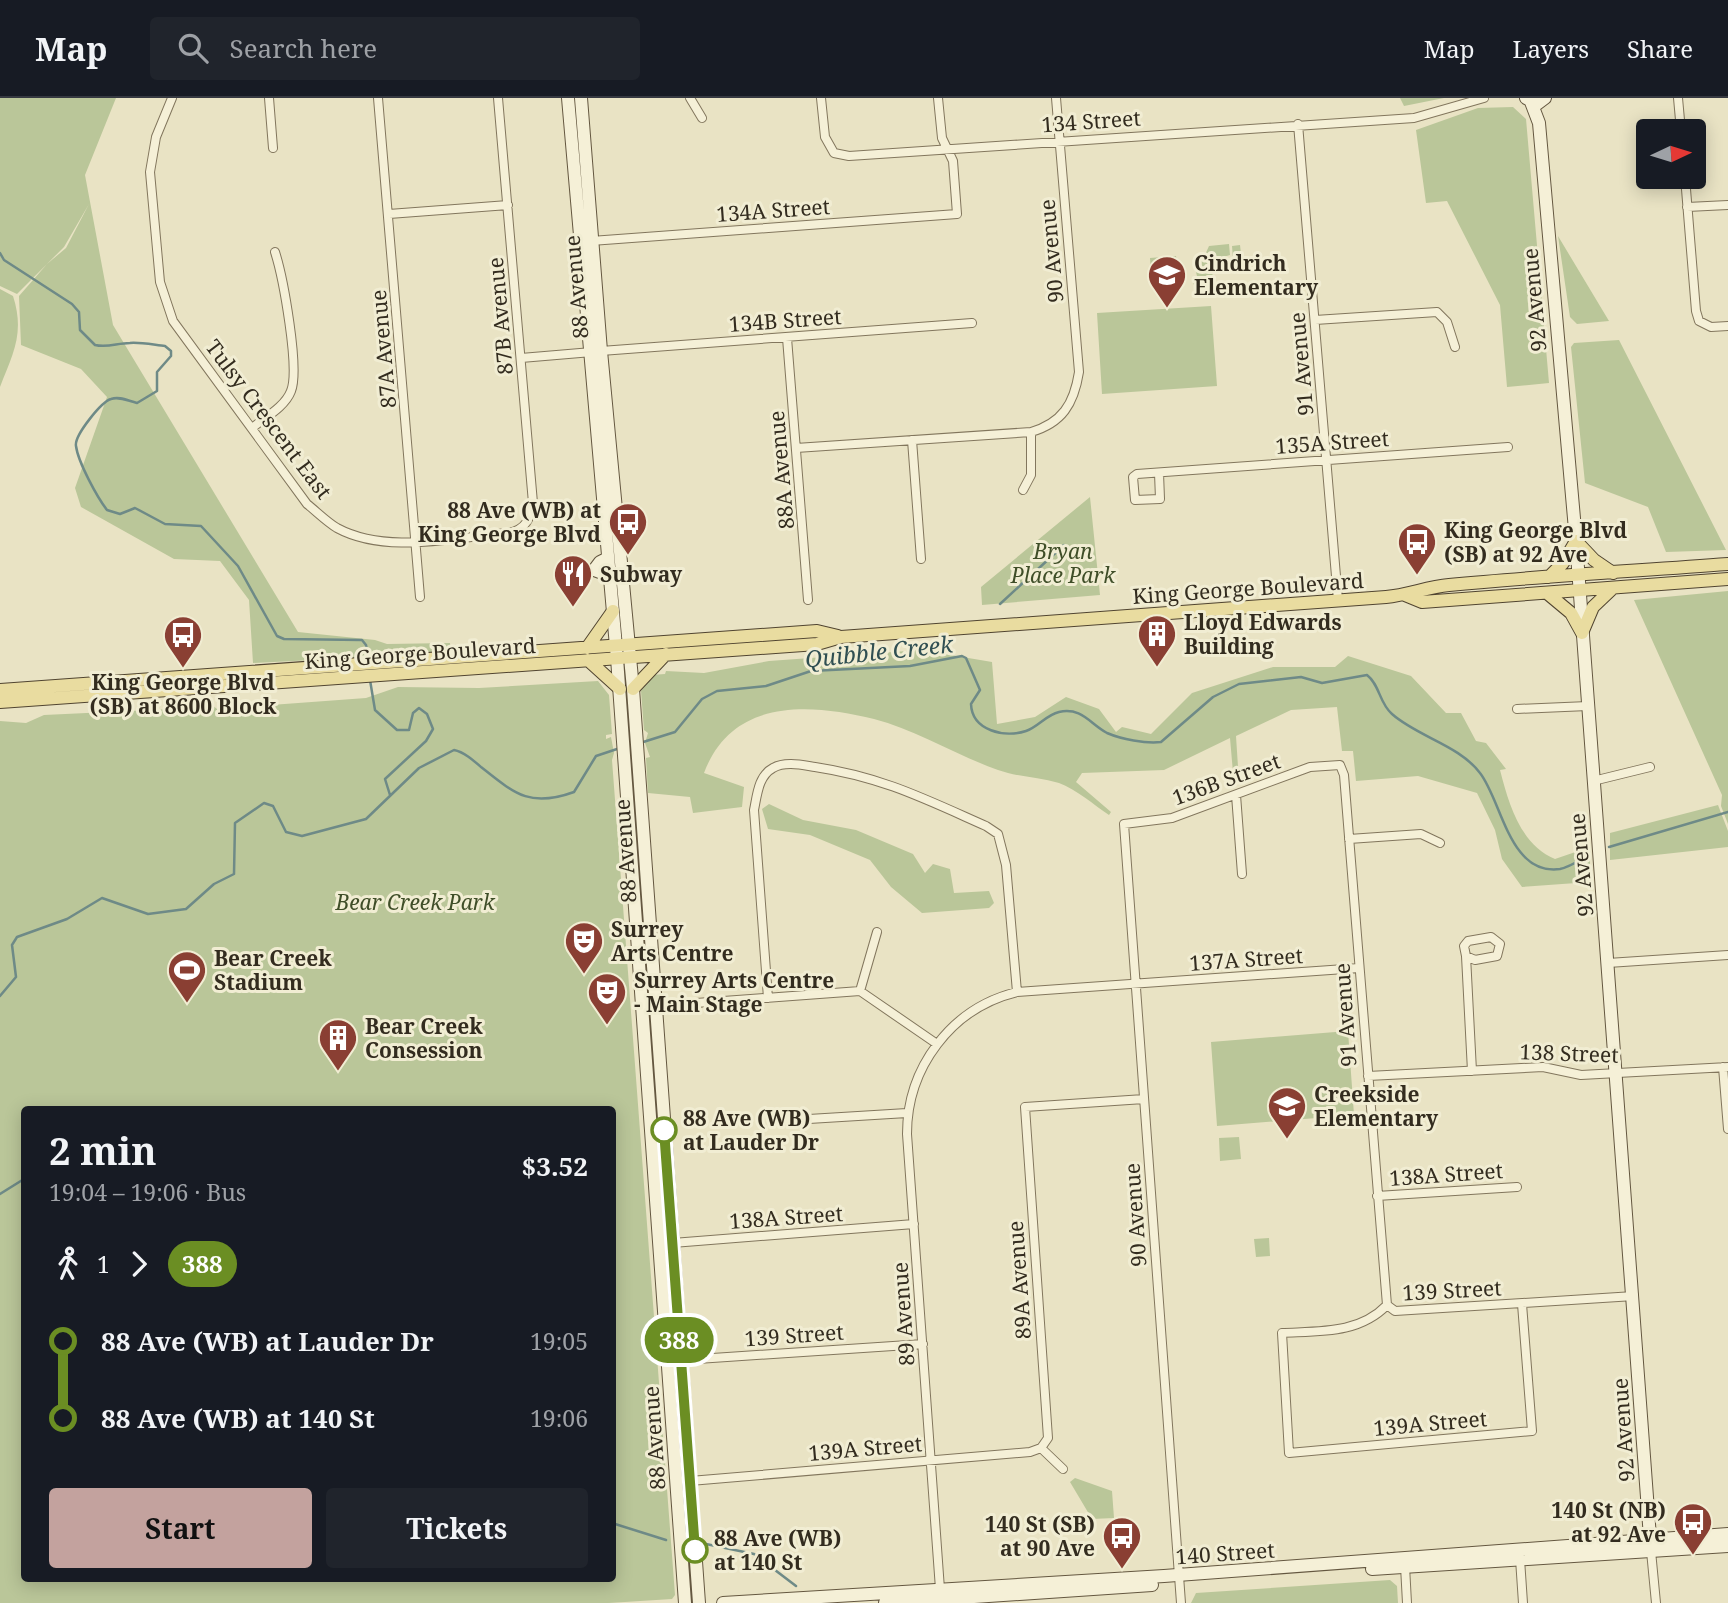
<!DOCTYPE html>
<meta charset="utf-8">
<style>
body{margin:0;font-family:"Noto Serif",serif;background:#20242c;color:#f1f3f6;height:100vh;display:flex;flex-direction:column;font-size:26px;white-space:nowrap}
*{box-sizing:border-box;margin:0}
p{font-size:23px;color:#9ea1a6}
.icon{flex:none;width:38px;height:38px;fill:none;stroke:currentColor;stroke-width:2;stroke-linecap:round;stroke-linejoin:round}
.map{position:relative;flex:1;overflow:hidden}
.drawer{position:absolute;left:21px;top:1008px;width:595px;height:476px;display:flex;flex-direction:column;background:#171b24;border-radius:7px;box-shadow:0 4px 18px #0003}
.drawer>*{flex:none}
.badge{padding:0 14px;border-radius:23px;font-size:24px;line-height:46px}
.needle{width:46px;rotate:86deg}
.fabs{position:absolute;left:1636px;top:21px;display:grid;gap:14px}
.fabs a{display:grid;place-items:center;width:70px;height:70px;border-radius:7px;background:#171b24;box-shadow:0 4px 18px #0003;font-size:35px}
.map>.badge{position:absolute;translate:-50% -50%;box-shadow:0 0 0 4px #fff}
.legs{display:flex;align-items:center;gap:10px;height:77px;padding:0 28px;font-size:23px}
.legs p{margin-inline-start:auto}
.headline{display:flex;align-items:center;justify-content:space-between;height:119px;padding:0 28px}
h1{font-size:38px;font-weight:700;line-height:52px}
.primary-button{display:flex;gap:14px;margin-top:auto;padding:14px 28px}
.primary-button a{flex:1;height:80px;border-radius:7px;background:#c3a29e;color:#111;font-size:28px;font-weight:700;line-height:80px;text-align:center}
.primary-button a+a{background:#20242c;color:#f1f3f6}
ul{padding:0 28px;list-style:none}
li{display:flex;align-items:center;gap:24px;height:77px;font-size:26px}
li i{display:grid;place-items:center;width:10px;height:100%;margin:0 9px;background:currentColor}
li i::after{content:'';width:18px;height:18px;margin:-9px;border:5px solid;border-radius:50%;background:#171b24}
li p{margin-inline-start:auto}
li:first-child i{background:linear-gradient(#0000 50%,currentColor 0)}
li:last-child i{background:linear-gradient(currentColor 50%,#0000 0)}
header{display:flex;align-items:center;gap:42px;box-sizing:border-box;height:98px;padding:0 35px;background:#171b24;border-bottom:2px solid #363941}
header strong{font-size:33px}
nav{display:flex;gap:38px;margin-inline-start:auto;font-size:24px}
.search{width:490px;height:63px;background:#20242c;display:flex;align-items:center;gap:18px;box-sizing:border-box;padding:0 24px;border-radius:7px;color:#9ea1a6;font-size:26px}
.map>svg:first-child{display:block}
.green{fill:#bac699;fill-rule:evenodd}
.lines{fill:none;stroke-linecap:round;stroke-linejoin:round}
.stream{stroke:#6e8a87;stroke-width:2.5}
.minor-casing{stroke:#82765d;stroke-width:10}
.secondary-casing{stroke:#645740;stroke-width:14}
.primary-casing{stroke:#504430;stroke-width:14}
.minor{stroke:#f5f0d7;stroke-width:8}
.secondary{stroke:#f5f0d7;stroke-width:12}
.primary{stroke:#e9dca0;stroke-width:12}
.line-1-casing{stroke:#fff;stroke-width:16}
.line-1{stroke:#6b8e23;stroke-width:10}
.stop-1-dot{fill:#fff;stroke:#6b8e23;stroke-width:3.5}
.labels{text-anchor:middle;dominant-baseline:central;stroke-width:6;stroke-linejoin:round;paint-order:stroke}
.street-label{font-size:21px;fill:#332c1f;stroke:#f1edd3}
.poi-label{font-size:21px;font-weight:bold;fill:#332c1f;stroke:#f1edd3;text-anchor:start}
.park-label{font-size:21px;font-style:italic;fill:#3f4e28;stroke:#f1edd3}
.stop-label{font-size:21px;font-weight:bold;fill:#332c1f;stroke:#f1edd3;text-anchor:start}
.water-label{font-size:23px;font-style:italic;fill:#304f52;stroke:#f1edd3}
</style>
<header>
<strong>Map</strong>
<div class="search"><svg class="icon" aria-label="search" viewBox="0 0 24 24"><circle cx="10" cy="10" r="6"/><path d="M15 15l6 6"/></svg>Search here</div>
<nav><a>Map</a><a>Layers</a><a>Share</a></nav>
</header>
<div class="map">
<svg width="1728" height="1505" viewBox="0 0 1728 1505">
<rect width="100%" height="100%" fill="#e9e3c4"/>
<path class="green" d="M0 0H116L85 77 113 227 298 534 375 542 387 546 450 545 451 555 253 565 249 502 220 463 174 461 81 409 75 390 107 299 81 271 21 247 19 198 47 166 66 150 89 106 64 149 17 196 0 188Z
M1400 0H1444L1404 8Z
M1513 9 1526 21 1549 285 1507 289 1500 207 1447 103 1426 105 1416 32 1478 10Z
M1558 138 1609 223 1577 226 1570 219Z
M1229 146 1230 157 1220 160 1212 175 1214 182 1203 195 1193 186 1197 178 1194 166 1198 160 1204 159 1209 148Z
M1240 147 1243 173H1234L1232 148Z
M1176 158 1178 172 1151 175 1150 160Z
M0 191 13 198C25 235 13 256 0 289Z
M1211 208 1217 288 1102 296 1097 215Z
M1619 242 1726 452 1666 454 1648 409 1585 385 1571 249 1574 245Z
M1090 399 1100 497 982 507 981 489Z
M1728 493V726L1721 708 1722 697 1634 502Z
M921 552 992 564 997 626 1035 619 1066 599 1099 611 1116 634 1122 629 1151 636 1192 595 1273 569H1335L1348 558 1411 578 1446 615H1461L1476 643 1486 645 1506 671 1500 672C1509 707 1521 747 1555 761L1590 749V784L1522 789 1502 761 1495 732 1477 695 1418 678 1356 683 1353 653H1342L1337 609 1291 612 1236 638 1239 684 1234 686 1230 640 1164 672 1082 675 1076 684 1111 714 1109 717C1094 707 1076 691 1059 685 1038 679 1018 679 998 672 956 657 916 632 874 621 809 605 732 600 704 675L744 689 742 709 693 715 690 699 648 695 646 660 650 659 645 645 648 635 644 632 641 593 651 577 665 576 666 573 704 575 769 563Z
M598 583 609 597 612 636 606 637V641L611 639 614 655 612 662 675 1497 672 1501 609 1505H0V623L26 625 44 617 193 610 211 606 217 611 366 600 398 589 479 590ZM24 1012H612V1480H24Z
M769 706 803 722 856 732 913 756 925 775 933 766 950 771 954 795 989 793 994 805 989 810 922 815 891 789 870 762 810 737 768 731 762 711Z
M1718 707 1728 733V749L1610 762V735Z
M1348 933 1354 1017 1217 1028 1211 944Z
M1239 1039 1241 1061 1220 1063 1219 1040Z
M1269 1140 1270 1158 1256 1159 1254 1141Z
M1075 1380 1112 1393 1114 1420 1092 1421 1070 1384Z
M1390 1482 1397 1488 1398 1505H1191L1196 1495Z"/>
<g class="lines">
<path class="stream" d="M0 155 4 162 72 206 79 214 80 232 95 247C108 250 117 245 130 245 139 244 155 247 165 248L171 253V258L157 274V293L137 305C128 303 120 298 111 301 101 304 74 338 76 348 78 364 97 399 107 412L120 416 135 410 165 426 201 428 238 468 277 538 284 541 362 542 366 547 368 562
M1000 506 1064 447
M370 582 375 612 397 632H409L413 615 419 610 427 616 433 631 426 643 385 681 390 697
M640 645 675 634 702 601 717 593 766 588 811 573 910 568 962 558 966 560 980 592 971 606C972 633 1005 640 1026 633 1038 629 1046 617 1059 614 1082 609 1090 626 1107 635 1121 641 1146 646 1161 644L1213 599 1239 586 1301 579 1322 585 1367 577C1380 587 1379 605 1392 616 1418 639 1459 647 1480 675 1502 703 1509 778 1560 771 1570 769 1580 762 1589 757
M1609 749 1728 714
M0 898 16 879 12 847 17 839 67 821 102 800 148 816 186 811 214 786 234 776 235 725 264 705 273 708 286 734 302 738 366 721 419 670 454 652C464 654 473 662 481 669 515 696 530 710 574 694L596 658 620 650
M0 1096 24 1081
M612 1425 666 1442
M706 1446 754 1456 796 1488"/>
<g class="minor-casing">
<path id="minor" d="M172 0 156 39 150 74 160 184 173 223 307 406C317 414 327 424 337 430 387 457 455 439 509 435 526 431 530 421 533 405L498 0
M269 0 273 50
M378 0 420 499
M690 0 702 20
M821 0 825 39 834 55 849 58 1414 20 1484 0
M1678 0 1681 33
M1298 26 1338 502
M1685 79 1696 213 1699 223 1711 229 1728 228
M1687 109 1728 107
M389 116 508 107
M591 143 957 116 953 63 942 40 938 0
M1315 222 1437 214 1447 224 1455 249
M787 240 808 502
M601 253 972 225
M521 260 592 254
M252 330C264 320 285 309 291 293 300 271 283 179 275 154
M912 342 921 461
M796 350 1031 334C1062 325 1074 306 1079 274L1056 0
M1159 375 1160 401 1135 402 1133 379 1137 376 1508 349
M1023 392 1031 377V334
M1517 611 1588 608
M1593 683 1650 669
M1236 697 1242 776
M1349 741 1421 736 1440 745
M1491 839 1500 846 1497 858 1475 862 1466 858 1464 848 1468 843Z
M1466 858 1472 973
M1608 865 1728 857
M860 893 877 834
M768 900 754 712C757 698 758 678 773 670 785 663 802 667 815 669 882 679 925 701 986 728L998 736 1006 767 1017 894
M655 908 860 893 937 946
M1723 969 1728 1031
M1368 978 1543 969 1581 977 1728 969
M776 1023 907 1015
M1377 1098 1517 1089
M660 1146 914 1126
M1522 1206 1532 1333 1289 1355 1282 1235C1320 1233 1359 1236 1387 1207L1395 1213 1634 1198
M668 1263 923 1246
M1041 1350 1048 1340 1025 1009 1144 1001
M1041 1350 1063 1371
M690 1383 1030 1354 1041 1350
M1651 1453 1656 1505
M1520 1461 1523 1505
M1405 1468 1407 1505
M940 1491 907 1036C907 970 951 910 1017 894L1359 870
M1181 1505 1124 726 1172 720 1310 669 1340 667 1344 677 1387 1207"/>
</g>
<g class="secondary-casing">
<path id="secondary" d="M568 0 617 560 685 1505
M581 0 601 253 633 591 699 1505
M1526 0 1537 6 1545 0
M1531 4 1539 25 1576 443 1651 1453
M608 460 600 464 594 472 610 478
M1372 1471 1728 1448
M723 1505 1164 1478 1728 1436
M885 1505 1152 1487"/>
</g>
<g class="primary-casing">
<path id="primary" d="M1549 479 1563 465 1576 443 1594 462 1613 475
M1547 495 1571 515 1582 535
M1405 497 1422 504 1728 481
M1582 535 1593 509 1613 490
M587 550 613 513
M588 562 620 591
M633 591 666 556
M0 592 761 537 817 533 838 538
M0 604 817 546 841 539 1386 499C1408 497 1427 489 1449 487 1542 478 1635 473 1728 466"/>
</g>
<use href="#minor" class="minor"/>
<use href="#secondary" class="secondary"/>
<use href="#primary" class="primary"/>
</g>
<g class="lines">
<g class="line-1-casing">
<path id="line-1" d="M664 1032 695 1452"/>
</g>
<use href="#line-1" class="line-1"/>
</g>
<defs>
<g id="school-pin" transform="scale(2.0125)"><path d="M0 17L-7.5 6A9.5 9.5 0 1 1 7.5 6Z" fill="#8a3f33" stroke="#f1edd3"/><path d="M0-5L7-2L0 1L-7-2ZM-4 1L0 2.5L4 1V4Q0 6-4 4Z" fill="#fff"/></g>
<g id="bus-pin" transform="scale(2.0125)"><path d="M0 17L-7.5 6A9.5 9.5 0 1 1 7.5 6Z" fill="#8a3f33" stroke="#f1edd3"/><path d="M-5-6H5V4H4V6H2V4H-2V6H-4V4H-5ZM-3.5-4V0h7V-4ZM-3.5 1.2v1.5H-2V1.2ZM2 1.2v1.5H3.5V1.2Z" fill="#fff"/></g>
<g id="restaurant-pin" transform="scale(2.0125)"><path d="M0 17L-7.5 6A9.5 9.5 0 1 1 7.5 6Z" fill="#8a3f33" stroke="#f1edd3"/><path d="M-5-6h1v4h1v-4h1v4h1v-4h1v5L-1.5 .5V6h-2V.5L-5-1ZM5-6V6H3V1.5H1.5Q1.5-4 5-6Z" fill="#fff"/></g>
<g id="building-pin" transform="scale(2.0125)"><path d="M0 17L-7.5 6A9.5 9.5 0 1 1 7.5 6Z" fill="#8a3f33" stroke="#f1edd3"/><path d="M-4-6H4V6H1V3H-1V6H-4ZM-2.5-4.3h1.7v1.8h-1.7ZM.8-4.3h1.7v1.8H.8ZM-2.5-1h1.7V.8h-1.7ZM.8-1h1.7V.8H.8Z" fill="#fff"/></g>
<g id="theatre-pin" transform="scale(2.0125)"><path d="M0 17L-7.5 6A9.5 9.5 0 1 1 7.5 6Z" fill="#8a3f33" stroke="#f1edd3"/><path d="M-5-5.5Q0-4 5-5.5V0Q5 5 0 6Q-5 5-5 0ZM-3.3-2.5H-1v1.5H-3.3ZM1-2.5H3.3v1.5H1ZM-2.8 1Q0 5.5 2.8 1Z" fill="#fff"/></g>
<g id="stadium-pin" transform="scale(2.0125)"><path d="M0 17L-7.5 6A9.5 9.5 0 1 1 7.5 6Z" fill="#8a3f33" stroke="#f1edd3"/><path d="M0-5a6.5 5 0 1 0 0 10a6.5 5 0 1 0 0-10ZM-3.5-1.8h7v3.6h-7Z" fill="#fff"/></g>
</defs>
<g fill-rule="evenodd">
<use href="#school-pin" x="1167" y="177"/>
<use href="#bus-pin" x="628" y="424"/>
<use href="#bus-pin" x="1417" y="444"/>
<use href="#restaurant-pin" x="573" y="476"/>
<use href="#building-pin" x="1157" y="536"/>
<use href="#bus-pin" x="183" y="537"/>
<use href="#theatre-pin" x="584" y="843"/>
<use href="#stadium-pin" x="187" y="872"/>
<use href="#theatre-pin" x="607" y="894"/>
<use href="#building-pin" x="338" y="940"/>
<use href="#school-pin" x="1287" y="1008"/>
<use href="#bus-pin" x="1693" y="1424"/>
<use href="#bus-pin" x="1122" y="1438"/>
</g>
<g class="stop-1-dot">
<circle cx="664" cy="1032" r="12"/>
<circle cx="695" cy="1452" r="12"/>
</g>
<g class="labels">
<g class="street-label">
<text transform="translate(1091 23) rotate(-4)">134 Street</text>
<text transform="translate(773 112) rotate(-4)">134A Street</text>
<text transform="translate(1051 153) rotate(-95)">90 Avenue</text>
<text transform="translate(576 189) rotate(-95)">88 Avenue</text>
<text transform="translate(1534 202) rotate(-95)">92 Avenue</text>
<text transform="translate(500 218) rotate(-95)">87B Avenue</text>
<text transform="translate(785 222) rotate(-4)">134B Street</text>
<text transform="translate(383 251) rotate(-95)">87A Avenue</text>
<text transform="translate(1301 266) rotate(-95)">91 Avenue</text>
<text transform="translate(269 321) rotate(53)">Tulsy Crescent East</text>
<text transform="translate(1332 344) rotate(-4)">135A Street</text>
<text transform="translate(781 372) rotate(-95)">88A Avenue</text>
<text transform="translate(1248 490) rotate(-4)">King George Boulevard</text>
<text transform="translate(420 555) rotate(-4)">King George Boulevard</text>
<text transform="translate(1226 681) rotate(-20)">136B Street</text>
<text transform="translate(625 753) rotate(-94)">88 Avenue</text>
<text transform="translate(1581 767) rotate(-95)">92 Avenue</text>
<text transform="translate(1246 861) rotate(-4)">137A Street</text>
<text transform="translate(1345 917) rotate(-94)">91 Avenue</text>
<text transform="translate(1569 955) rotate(2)">138 Street</text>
<text transform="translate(1446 1076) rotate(-4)">138A Street</text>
<text transform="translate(1135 1117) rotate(-94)">90 Avenue</text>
<text transform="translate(786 1119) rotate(-4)">138A Street</text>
<text transform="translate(1019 1182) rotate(-94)">89A Avenue</text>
<text transform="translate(1452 1192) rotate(-3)">139 Street</text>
<text transform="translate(903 1216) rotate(-94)">89 Avenue</text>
<text transform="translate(794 1237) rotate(-4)">139 Street</text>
<text transform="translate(1430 1325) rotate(-5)">139A Street</text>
<text transform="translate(1623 1332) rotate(-94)">92 Avenue</text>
<text transform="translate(654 1340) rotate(-94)">88 Avenue</text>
<text transform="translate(865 1350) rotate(-5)">139A Street</text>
<text transform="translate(1225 1455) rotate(-4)">140 Street</text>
</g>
<g class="poi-label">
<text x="1194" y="165">Cindrich<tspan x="1194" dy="24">Elementary</tspan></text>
<text x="601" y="412" text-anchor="end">88 Ave (WB) at<tspan x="601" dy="24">King George Blvd</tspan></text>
<text x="1444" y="432">King George Blvd<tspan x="1444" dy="24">(SB) at 92 Ave</tspan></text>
<text x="600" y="476">Subway</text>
<text x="1184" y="524">Lloyd Edwards<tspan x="1184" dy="24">Building</tspan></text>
<text x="183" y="584" text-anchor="middle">King George Blvd<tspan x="183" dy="24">(SB) at 8600 Block</tspan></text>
<text x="611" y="831">Surrey<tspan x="611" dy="24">Arts Centre</tspan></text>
<text x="214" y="860">Bear Creek<tspan x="214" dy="24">Stadium</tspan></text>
<text x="634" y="882">Surrey Arts Centre<tspan x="634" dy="24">- Main Stage</tspan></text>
<text x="365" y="928">Bear Creek<tspan x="365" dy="24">Consession</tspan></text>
<text x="1314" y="996">Creekside<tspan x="1314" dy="24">Elementary</tspan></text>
<text x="1666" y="1412" text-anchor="end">140 St (NB)<tspan x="1666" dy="24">at 92 Ave</tspan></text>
<text x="1095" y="1426" text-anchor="end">140 St (SB)<tspan x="1095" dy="24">at 90 Ave</tspan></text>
</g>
<g class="park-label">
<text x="1063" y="453">Bryan<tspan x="1063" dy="24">Place Park</tspan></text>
<text x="415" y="804">Bear Creek Park</text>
</g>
<g class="stop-label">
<text x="683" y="1020">88 Ave (WB)<tspan x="683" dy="24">at Lauder Dr</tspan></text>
<text x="714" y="1440">88 Ave (WB)<tspan x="714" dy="24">at 140 St</tspan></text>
</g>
<g class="water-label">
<text transform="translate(879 553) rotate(-6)">Quibble Creek</text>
</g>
</g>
</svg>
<div class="fabs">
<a><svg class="needle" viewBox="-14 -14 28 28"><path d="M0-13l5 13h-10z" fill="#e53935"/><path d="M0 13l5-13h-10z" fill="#9ea1a6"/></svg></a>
</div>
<b class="badge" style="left:679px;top:1242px;background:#6b8e23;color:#fff">388</b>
<section class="drawer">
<div class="headline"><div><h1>2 min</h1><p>19:04 – 19:06 · Bus</p></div><b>$3.52</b></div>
<div class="legs"><svg class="icon" aria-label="walk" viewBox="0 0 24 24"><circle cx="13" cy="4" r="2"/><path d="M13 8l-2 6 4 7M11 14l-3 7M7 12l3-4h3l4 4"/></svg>1<svg class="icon" aria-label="forward" viewBox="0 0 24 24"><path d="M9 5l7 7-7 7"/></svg><b class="badge" style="background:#6b8e23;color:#fff">388</b></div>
<ul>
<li><i style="color:#6b8e23"></i><b>88 Ave (WB) at Lauder Dr</b><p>19:05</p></li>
<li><i style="color:#6b8e23"></i><b>88 Ave (WB) at 140 St</b><p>19:06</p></li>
</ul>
<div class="primary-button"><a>Start</a><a>Tickets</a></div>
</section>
</div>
